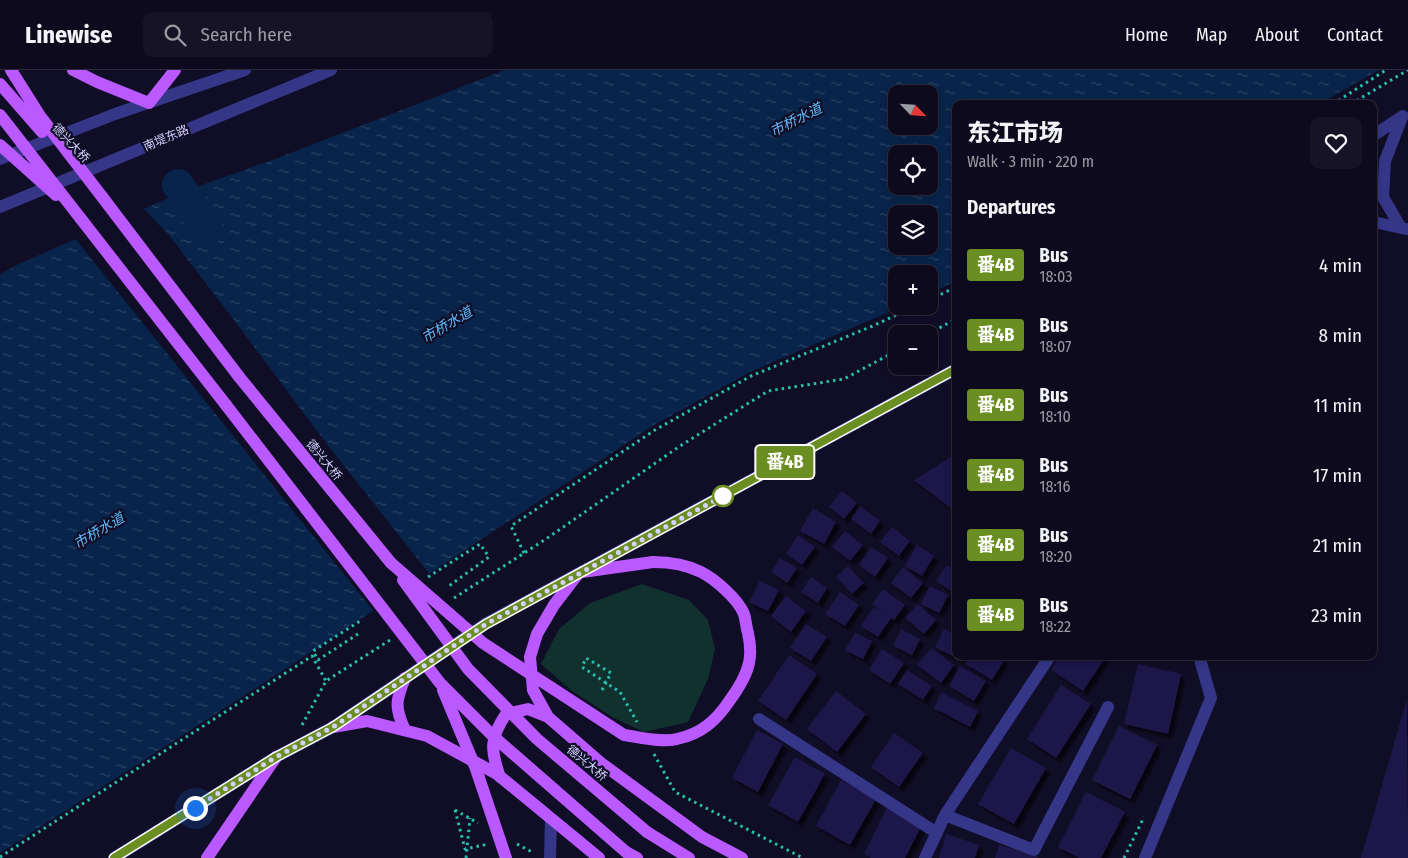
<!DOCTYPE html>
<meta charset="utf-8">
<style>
body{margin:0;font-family:"Fira Sans Condensed","Noto Sans SC",sans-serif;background:#151325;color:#f1f3f6;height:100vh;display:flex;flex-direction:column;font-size:19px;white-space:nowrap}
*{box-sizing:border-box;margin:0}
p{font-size:16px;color:#9a9aa3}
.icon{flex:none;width:28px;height:28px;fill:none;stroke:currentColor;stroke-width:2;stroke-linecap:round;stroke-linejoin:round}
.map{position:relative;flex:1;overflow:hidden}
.details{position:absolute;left:952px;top:30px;width:425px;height:560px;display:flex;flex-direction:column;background:#0c0a1c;border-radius:10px;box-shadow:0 2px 8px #0003,0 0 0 1px #2c2b3b}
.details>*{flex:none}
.badge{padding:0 10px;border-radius:4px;font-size:18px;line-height:32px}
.needle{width:32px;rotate:115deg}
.buttons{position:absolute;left:888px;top:15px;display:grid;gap:10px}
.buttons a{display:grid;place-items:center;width:50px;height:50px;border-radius:10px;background:#0c0a1c;box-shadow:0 2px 8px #0003,0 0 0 1px #2c2b3b;font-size:25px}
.you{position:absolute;width:25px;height:25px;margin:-12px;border:4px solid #fff;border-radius:50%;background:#1a73e8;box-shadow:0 0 0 8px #1a73e833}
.map>.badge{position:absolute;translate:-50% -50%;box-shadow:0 0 0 2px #fff}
h2{padding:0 15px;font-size:19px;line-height:45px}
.round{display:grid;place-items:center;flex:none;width:52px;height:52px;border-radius:10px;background:#151325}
.headline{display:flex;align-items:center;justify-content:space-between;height:85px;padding:0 15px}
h1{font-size:24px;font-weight:800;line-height:38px}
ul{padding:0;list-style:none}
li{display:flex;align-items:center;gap:15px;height:70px;padding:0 15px}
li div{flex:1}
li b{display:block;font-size:19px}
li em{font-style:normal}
li .badge{min-width:55px;font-weight:700;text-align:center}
header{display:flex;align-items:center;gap:30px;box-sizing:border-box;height:70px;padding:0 25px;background:#0c0a1c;border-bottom:1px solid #2c2b3b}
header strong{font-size:24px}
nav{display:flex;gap:28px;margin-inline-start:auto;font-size:18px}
.search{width:350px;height:45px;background:#151325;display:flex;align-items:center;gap:12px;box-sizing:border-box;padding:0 18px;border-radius:10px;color:#9a9aa3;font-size:19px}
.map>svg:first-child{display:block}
.green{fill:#10312e}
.water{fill:url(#water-ripples);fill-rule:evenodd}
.pier{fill:#100d26}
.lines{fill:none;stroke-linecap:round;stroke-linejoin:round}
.river{stroke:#08244a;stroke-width:32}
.building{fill:#1f1848;filter:url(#shadow)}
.path{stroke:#26bfae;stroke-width:3;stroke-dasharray:2.5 4;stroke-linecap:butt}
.minor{stroke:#353688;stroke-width:12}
.major{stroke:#b959ff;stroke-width:12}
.path-bridge{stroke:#26bfae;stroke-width:3;stroke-dasharray:2.5 4;stroke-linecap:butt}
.major-bridge{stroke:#b959ff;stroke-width:12}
.line-casing{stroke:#fff;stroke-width:11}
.line{stroke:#6b8e23;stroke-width:8}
.walk{stroke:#d5d2ff;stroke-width:5;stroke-dasharray:0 9}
.stop-dot{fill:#fff;stroke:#6b8e23;stroke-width:2.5}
.labels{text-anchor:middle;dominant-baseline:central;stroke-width:4.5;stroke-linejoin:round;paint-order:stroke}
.street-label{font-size:12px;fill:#d5d2ff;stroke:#100d26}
.water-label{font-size:14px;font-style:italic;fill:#60bdff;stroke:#100d26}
</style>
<header>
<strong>Linewise</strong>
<div class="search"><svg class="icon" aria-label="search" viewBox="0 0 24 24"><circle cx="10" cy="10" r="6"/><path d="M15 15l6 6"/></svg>Search here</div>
<nav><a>Home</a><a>Map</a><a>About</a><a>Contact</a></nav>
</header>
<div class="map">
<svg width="1408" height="788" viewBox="0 0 1408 788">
<defs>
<pattern id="water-ripples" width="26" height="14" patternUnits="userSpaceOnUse" patternTransform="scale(1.25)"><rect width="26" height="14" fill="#08244a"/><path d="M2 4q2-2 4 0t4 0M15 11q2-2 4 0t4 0" fill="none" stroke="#2b4365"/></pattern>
<filter id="shadow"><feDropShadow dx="4.5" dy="4.5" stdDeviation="1" flood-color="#0009"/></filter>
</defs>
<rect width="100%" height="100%" fill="#100d26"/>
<path class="green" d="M642 514 689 530 708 550 715 579 708 609 688 652 644 662 614 648 572 621 541 594 559 559 590 533Z"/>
<path class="water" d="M505 0H1379L1319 34H956V211L929 224V204H896V236H903L750 302 654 355 290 596 0 783V204L21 193 182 122 275 89ZM896 24H929V56H896ZM896 84H929V116H896ZM896 144H929V176H896Z"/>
<path class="pier" d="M142 137 168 164 240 258 326 373 431 506 375 543 74 167Z"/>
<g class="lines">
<path class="river" d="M178 115 207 159"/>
</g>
<path class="building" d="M956 384V442L914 410Z
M842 421 857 433 844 449 829 437Z
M860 436 880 451 871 464 851 449Z
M813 438 836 452 824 474 800 461Z
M892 457 910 471 899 486 880 472Z
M845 461 863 475 850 491 832 477Z
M798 465 815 477 802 495 786 484Z
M917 475 934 486 922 506 905 496Z
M871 477 888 488 875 507 859 495Z
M780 488 797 498 787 513 771 502Z
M947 495 956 501V518L953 522 936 511Z
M848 496 864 513 852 524 836 507Z
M903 497 923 513 911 528 891 513Z
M811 507 827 518 818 533 801 522Z
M760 511 779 520 768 541 749 532Z
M930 516 948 525 939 543 921 534Z
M883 519 905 535 894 550 891 548 878 567 861 556 874 537 884 543 872 534Z
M840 522 859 535 845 556 825 544Z
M786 526 806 541 791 562 771 546Z
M918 534 936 550 924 564 905 548Z
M806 554 827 567 811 591 790 578Z
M901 559 920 569 912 585 893 576Z
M944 559 956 565V586H961L959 589 935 577Z
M855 563 872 571 863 589 845 580Z
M931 578 954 595 941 613 917 595Z
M882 579 904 593 890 614 869 600Z
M789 585 817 604 786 650 758 631Z
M970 586H999L1004 590 992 610 966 594Z
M1060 586H1106L1083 621 1051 600Z
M1138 594 1181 604 1168 664 1124 654Z
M960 596 986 611 974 631 949 616Z
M907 600 932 616 923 630 898 614Z
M1061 615 1091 634 1056 688 1027 669Z
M836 621 866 644 837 682 807 659Z
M941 622 978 641 970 657 934 638Z
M1407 629 1408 788H1361Z
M1119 656 1157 675 1130 729 1092 710Z
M757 660 783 674 758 722 732 708Z
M894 663 923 683 899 717 871 697Z
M1011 678 1046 698 1014 754 978 734Z
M795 687 825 704 798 752 768 735Z
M841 710 876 729 850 775 816 756Z
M1086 722 1125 742 1101 788H1079L1058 777Z
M887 737 922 755 905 788H871L864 784Z
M946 764 979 775 975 788H939Z
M999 775 1038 786 1037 788H995Z"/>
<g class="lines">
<path class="path" d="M1333 34 1386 0
M1351 34 1408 0
M929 230 956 217
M928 264 956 249
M524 483 511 456 655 360 751 306 875 255 915 236
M428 507 480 474 489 487 449 516
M454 528 546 469 680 376 768 321 844 309 896 281
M358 564 318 590 313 581 360 551
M602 620 611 603 586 588 582 597 620 622 637 652
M302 655 326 611 390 570
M654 684 675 722 803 788
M455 740 478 753
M517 774 532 782
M0 787 312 586 326 611
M466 788 470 748
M1124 788 1144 747"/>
<path class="minor" d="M1374 65 1403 46
M0 89 115 44 245 0
M0 137 331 0
M1374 152 1406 159
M1401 158 1383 127 1385 91 1402 47
M759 649 937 763
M945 745 1034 780 1108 637
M114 788 276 687 333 657 485 554 956 299
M550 788 551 749
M925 788 945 745 1050 586
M1145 788 1211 628 1199 586"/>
<path class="major" d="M73 0 97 12 149 33 175 0
M103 128 240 308 391 493
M81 149 226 335
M582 502 653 492
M577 505 554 535 537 564 530 587 533 620 548 647 601 693 702 767 742 788
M333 657 367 651 427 666 497 704 599 788
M405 660C394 637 396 630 405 608
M500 707C490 679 490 668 506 644L528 639 548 647
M647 762 689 788
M626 782 637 788
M207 788 276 687"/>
<path class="path-bridge" d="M455 740 465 779 484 775V773"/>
<path class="major-bridge" d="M11 0 40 46 103 128
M0 14 42 62
M0 45 81 149
M0 75 56 125
M226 335 440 613 494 667 626 782
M391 493 483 573 624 665C639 667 662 673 677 669 701 664 716 651 730 630 738 619 746 607 749 593 751 584 750 572 748 563 746 557 746 550 744 544 738 529 715 509 701 502 687 495 668 492 653 492
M403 510 468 599 537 669 647 762
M443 620 476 699 506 788"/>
</g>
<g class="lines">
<g class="line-casing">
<path id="line" d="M114 788 276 687 333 657 486 554 956 299"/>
</g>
<use href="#line" class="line"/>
<path class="walk" d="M195 738 276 687 333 657 486 554 723 426"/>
</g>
<circle class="stop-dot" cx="723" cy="426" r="10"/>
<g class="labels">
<g class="street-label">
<text transform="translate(166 68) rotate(-23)">南堤东路</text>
<text transform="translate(71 73) rotate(47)">德兴大桥</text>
<text transform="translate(324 390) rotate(51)">德兴大桥</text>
<text transform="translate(587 693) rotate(40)">德兴大桥</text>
</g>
<g class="water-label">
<text transform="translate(796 50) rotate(-27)">市桥水道</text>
<text transform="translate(447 255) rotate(-31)">市桥水道</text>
<text transform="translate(99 461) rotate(-31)">市桥水道</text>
</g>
</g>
</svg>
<div class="buttons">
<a><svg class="needle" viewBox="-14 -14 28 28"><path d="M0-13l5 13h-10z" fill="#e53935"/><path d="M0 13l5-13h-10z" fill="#9a9aa3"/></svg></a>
<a><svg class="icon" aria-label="locate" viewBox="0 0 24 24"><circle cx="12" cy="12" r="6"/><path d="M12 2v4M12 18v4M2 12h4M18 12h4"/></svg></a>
<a><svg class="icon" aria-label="layers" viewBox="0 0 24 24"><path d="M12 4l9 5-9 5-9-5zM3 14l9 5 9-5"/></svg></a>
<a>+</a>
<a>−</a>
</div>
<div class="you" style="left:195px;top:738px"></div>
<b class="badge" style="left:785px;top:392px;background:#6b8e23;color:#fff">番4B</b>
<section class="details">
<div class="headline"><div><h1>东江市场</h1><p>Walk · 3 min · 220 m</p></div><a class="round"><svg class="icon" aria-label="heart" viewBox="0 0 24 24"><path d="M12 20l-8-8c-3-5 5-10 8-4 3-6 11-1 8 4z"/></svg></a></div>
<h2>Departures</h2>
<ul>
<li><span class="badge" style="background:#6b8e23;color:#fff">番4B</span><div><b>Bus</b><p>18:03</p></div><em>4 min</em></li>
<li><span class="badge" style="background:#6b8e23;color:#fff">番4B</span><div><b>Bus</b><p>18:07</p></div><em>8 min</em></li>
<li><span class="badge" style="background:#6b8e23;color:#fff">番4B</span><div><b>Bus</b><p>18:10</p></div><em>11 min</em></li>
<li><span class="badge" style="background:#6b8e23;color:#fff">番4B</span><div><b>Bus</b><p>18:16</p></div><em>17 min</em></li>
<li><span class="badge" style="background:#6b8e23;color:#fff">番4B</span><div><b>Bus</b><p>18:20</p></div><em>21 min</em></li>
<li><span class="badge" style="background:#6b8e23;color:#fff">番4B</span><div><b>Bus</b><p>18:22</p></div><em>23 min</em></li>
</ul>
</section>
</div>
